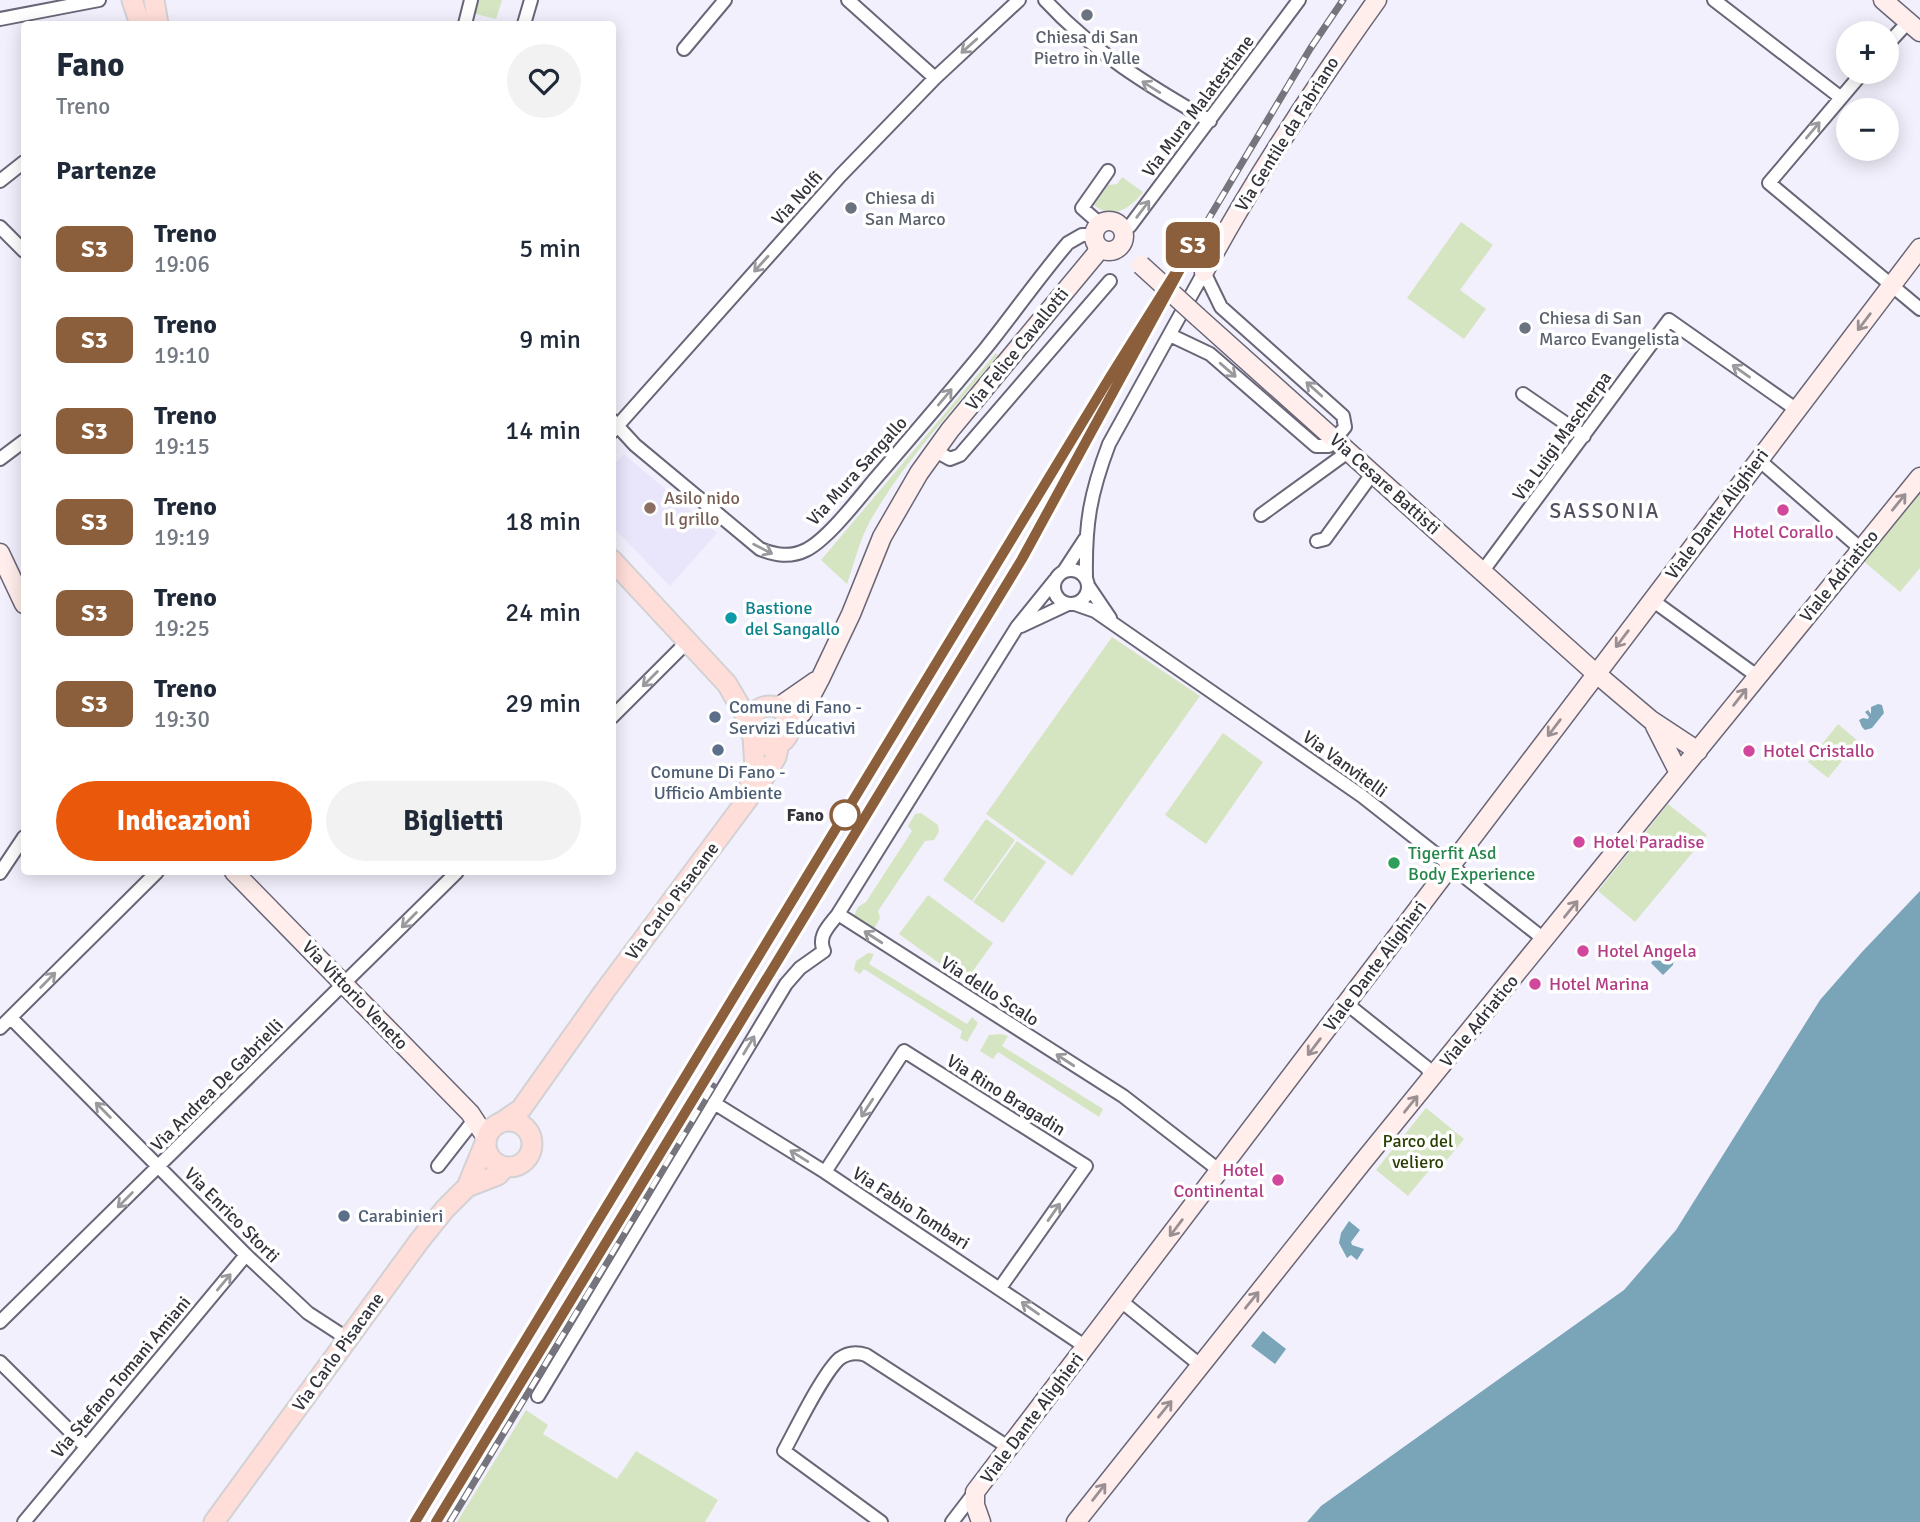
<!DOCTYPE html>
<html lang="it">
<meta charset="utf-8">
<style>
body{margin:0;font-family:Signika,sans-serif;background:#f2f2f3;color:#1f2937;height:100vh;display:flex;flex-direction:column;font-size:26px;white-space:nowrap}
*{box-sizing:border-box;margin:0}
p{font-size:23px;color:#747a83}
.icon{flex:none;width:38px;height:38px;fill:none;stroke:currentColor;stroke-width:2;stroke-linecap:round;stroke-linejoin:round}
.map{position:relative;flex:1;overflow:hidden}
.panel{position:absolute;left:21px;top:21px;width:595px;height:854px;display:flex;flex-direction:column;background:#fff;border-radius:7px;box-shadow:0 4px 18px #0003}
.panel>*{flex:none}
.badge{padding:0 14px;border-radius:10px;font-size:24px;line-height:46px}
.tools{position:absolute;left:1836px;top:21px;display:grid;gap:14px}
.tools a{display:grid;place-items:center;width:63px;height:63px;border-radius:50%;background:#fff;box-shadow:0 4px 18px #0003;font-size:35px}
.map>.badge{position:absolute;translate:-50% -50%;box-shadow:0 0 0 4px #fff}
h2{padding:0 35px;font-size:26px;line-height:63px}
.round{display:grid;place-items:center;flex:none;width:74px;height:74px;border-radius:37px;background:#f2f2f3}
.head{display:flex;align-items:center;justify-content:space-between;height:119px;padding:0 35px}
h1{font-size:33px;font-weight:700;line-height:52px}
.primary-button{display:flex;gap:14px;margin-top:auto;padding:14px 35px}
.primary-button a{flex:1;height:80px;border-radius:42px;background:#ea580c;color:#fff;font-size:28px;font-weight:700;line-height:80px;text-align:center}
.primary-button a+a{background:#f2f2f3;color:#1f2937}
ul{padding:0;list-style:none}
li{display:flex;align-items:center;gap:21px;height:91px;padding:0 35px}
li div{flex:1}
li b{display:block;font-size:26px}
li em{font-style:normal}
li .badge{min-width:77px;font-weight:700;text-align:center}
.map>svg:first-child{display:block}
.built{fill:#e9e6fc}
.green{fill:#d5e5c2}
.water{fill:#7aa5b9}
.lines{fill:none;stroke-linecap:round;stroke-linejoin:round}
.street-casing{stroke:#686677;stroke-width:16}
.secondary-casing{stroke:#686677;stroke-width:21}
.primary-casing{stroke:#d2d2d4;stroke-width:23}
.street{stroke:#fff;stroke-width:12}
.secondary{stroke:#ffeeec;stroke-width:18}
.primary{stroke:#ffddd9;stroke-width:19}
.rail-casing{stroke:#76757e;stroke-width:7}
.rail{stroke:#fff;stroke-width:4.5;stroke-dasharray:13;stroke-linecap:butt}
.secondary-bridge-casing{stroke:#686677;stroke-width:21;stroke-linecap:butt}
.secondary-bridge{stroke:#ffeeec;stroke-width:18}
.oneway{stroke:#9a999d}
.oneway2{stroke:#9a9094}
.line-casing{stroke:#fff;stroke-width:16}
.line{stroke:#8b5e3c;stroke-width:10}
.worship-dot{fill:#6b7280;stroke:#fff;stroke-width:2.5}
.education-dot{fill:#8d6e63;stroke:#fff;stroke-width:2.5}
.hotel-dot{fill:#d1479c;stroke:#fff;stroke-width:2.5}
.culture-dot{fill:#0f9aa8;stroke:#fff;stroke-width:2.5}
.service-dot{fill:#5c6f8a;stroke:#fff;stroke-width:2.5}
.stop-dot{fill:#fff;stroke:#8b5e3c;stroke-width:3.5}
.leisure-dot{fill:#2e9e5b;stroke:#fff;stroke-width:2.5}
.labels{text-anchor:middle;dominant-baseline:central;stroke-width:7;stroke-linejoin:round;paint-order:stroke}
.worship-label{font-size:18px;fill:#5b616d;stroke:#fff;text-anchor:start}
.street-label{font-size:18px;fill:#34333b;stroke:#fff}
.education-label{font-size:18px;fill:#785e54;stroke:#fff;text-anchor:start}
.hotel-label{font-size:18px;fill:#b23c85;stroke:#fff;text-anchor:start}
.culture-label{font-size:18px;fill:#0d838f;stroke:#fff;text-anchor:start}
.service-label{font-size:18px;fill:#4e5e75;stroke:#fff;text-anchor:start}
.stop-label{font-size:18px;font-weight:bold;fill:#34333b;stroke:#fff;text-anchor:end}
.leisure-label{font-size:18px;fill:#27864d;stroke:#fff;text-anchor:start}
.park-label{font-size:18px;fill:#2b3f02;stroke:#fff}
.quarter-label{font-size:21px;letter-spacing:2px;fill:#535161;stroke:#fff}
</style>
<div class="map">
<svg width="1920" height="1522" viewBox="0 0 1920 1522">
<rect width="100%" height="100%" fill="#f2f0fc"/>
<path class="built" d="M624 454 717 533 670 586 613 527V466Z"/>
<path class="green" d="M475 0H502L496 19 472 13Z
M1122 177 1143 192C1130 209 1113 220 1094 205L1108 185 1117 184Z
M1461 222 1493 245 1460 290 1486 309 1464 339 1407 298Z
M996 353 998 355C954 409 903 462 869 523 859 542 854 564 847 584L821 560Z
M1920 487V568L1900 592 1861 559Z
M1112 637 1200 696 1072 876 986 814Z
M1838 724 1858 741 1828 778 1808 762Z
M1223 733 1263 762 1206 844 1165 815Z
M1668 804 1707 835 1635 922 1598 891Z
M921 813 938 825 939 832 934 840 925 841 878 911 880 918 874 929H867L856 923 854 916 858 907 866 902 912 831 908 826 915 814Z
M986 819 1015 840 972 901 943 880Z
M1017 841 1046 862 1003 923 973 902Z
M928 895 993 943 965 982 899 934Z
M868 953 874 954 869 964 967 1024 972 1017 978 1023 967 1042 960 1038 962 1031 864 969 860 974 854 970 856 961Z
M1001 1034 1008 1036 1002 1046 1103 1109 1099 1117 998 1052 993 1059 980 1051 989 1035Z
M1426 1108 1464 1139 1446 1161 1440 1157 1408 1196 1376 1170Z
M526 1410 548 1425 543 1434 617 1479 636 1451 718 1500 705 1522H457Z"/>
<path class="water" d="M1878 704 1882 705 1884 713 1872 728 1865 730 1862 727 1859 720 1863 718 1868 719 1869 717 1865 712 1868 710 1871 714V707Z
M1920 891V1522H1307L1321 1506 1624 1290 1676 1230 1820 1000 1862 952Z
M1674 957 1673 965 1663 975 1651 963 1654 959 1664 962 1669 958Z
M1349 1221 1360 1230 1351 1242 1352 1245 1364 1249 1357 1260 1351 1255 1347 1258 1339 1243 1341 1233Z
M1263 1331 1286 1349 1275 1364 1251 1346Z"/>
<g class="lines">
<g class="street-casing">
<path id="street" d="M848 0 935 78
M1045 0C1093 52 1149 86 1210 121
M1714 0 1840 97
M0 19 99 0
M465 24 471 0
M524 24 531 0
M1886 46 1908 22
M684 49 725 0
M1863 72 1769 183 1920 309
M0 181 24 162
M1099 223 1082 208 1108 171
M0 227 24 251
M1122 228 1130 226 1299 0
M1170 335 1210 354 1316 446H1329L1345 427 1343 416 1333 407 1221 307 1204 272
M1523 394 1584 436
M612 420 635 445 760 549C775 555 790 558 806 550 828 539 859 498 876 478 913 435 950 392 986 348 1014 313 1039 277 1068 243L1082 235H1093
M612 432 840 176 935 78 1019 0
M934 450 950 459 960 455 1110 281
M0 459 24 441
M1759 460 1861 549
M1261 515 1341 457
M1317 541 1325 539 1367 481
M1054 587a17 17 0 1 1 34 0a17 17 0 1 1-34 0Z
M1064 571 1085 539
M1482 572 1669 320 1797 410
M1086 577C1085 524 1090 494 1109 444L1204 272
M1089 587 1110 618
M1652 600 1757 676
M1075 604 1095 611 1362 796 1545 940
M1021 626 1068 604
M612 717 688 641
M0 873 24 837
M838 914 1123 1096 1220 1171
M1347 1004 1426 1067 1433 1076
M11 1018 246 1255 308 1313 348 1339
M0 1028 157 872
M714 1103 825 1172 1086 1347
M438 1166 474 1120
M825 1172 904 1051 1086 1166 1000 1288
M1121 1301 1200 1365
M0 1322 457 872
M0 1362 85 1446
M538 1396 786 984 800 968 824 951C817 936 829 926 838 914L1017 627 1055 580
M24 1522 246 1255
M881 1522 784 1451C796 1429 822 1375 839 1359 847 1353 857 1352 866 1355L1008 1447
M952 1522 975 1492"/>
</g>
<g class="secondary-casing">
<path id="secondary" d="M1883 0 1920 32
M1094 236a15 15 0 1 1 30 0a15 15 0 1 1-30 0Z
M1204 272C1255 177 1314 88 1377 0
M1198 317 1592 670 1651 720 1698 751
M0 553 24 604
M777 708 816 681
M790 725 802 713 821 677 851 614 882 537 919 473 950 430 1096 254 1098 247
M1655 726 1679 773
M234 872 470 1113 487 1139
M981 1522 975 1505V1492L1920 248
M1076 1522 1361 1164 1920 477"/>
</g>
<g class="primary-casing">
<path id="primary" d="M132 0 140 24
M154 0 158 24
M612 560 727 684 751 725
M750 726a20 20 0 1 1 40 0a20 20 0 1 1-40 0Z
M748 792 755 769 753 736
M486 1144a23 23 0 1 1 46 0a23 23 0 1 1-46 0Z
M502 1122 521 1109 604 992 764 777 776 757 779 744
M467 1187 498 1175 505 1167
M214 1522 420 1240 445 1209 467 1187 486 1141"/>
</g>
<use href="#street" class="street"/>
<use href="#secondary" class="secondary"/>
<use href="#primary" class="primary"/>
<g class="rail-casing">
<path id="rail" d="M415 1522 1127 350
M436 1522 1022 559 1196 240 1310 49 1343 0
M450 1522 713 1086"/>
</g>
<use href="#rail" class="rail"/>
<g class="secondary-bridge-casing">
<path id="secondary-bridge" d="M1141 265 1198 317"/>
</g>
<use href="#secondary-bridge" class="secondary-bridge"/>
</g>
<defs><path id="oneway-shaft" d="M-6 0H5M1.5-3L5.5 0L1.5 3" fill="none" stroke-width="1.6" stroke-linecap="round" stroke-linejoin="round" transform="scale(1.75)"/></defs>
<g class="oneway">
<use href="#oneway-shaft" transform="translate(969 46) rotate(138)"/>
<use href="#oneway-shaft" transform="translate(1151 87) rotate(-148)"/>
<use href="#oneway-shaft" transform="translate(1813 130) rotate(-50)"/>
<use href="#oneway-shaft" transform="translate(1143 209) rotate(-53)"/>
<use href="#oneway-shaft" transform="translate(761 264) rotate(132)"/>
<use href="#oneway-shaft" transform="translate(1228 370) rotate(41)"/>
<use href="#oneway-shaft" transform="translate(1741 371) rotate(-145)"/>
<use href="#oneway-shaft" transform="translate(1314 389) rotate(-138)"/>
<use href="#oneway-shaft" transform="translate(945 397) rotate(-50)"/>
<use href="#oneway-shaft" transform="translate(763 549) rotate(27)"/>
<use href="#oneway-shaft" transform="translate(650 679) rotate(135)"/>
<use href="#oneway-shaft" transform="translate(409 920) rotate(135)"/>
<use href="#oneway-shaft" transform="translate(873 937) rotate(-147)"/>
<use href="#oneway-shaft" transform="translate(48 980) rotate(-45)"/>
<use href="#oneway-shaft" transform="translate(749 1045) rotate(-59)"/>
<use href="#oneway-shaft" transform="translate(1065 1060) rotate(-147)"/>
<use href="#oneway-shaft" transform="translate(867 1108) rotate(123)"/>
<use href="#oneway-shaft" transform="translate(103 1110) rotate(-135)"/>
<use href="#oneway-shaft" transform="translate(799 1156) rotate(-148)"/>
<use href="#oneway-shaft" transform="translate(125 1200) rotate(135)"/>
<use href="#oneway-shaft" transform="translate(1054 1212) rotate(-55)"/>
<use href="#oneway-shaft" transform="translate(224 1282) rotate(-50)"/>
<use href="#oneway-shaft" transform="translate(1030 1308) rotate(-145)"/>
</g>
<g class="oneway2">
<use href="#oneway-shaft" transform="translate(1864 322) rotate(127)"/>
<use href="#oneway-shaft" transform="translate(1899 502) rotate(-51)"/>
<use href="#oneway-shaft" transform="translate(1622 639) rotate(127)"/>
<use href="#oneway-shaft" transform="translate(1740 697) rotate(-52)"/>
<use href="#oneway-shaft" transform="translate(1554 728) rotate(127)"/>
<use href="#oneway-shaft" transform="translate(1571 909) rotate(-51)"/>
<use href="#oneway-shaft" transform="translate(1314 1047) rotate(127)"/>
<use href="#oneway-shaft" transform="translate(1411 1104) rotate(-51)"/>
<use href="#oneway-shaft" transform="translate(1176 1228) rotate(127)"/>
<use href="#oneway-shaft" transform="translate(1252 1300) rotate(-51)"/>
<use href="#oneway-shaft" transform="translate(1165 1409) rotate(-51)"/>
<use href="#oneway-shaft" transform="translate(1099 1492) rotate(-52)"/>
</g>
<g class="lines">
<g class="line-casing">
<path id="line" d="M415 1522 1110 377 1196 240 1022 559 436 1522"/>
</g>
<use href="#line" class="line"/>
</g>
<g class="worship-dot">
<circle cx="1087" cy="15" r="7"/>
<circle cx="851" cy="208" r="7"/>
<circle cx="1525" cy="328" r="7"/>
</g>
<circle class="education-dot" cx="650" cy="508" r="7"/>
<g class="hotel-dot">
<circle cx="1783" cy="510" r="7"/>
<circle cx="1749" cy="751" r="7"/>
<circle cx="1579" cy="842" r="7"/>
<circle cx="1583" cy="951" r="7"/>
<circle cx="1535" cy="984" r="7"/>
<circle cx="1278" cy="1180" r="7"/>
</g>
<circle class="culture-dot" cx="731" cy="618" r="7"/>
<g class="service-dot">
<circle cx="715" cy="717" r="7"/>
<circle cx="718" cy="750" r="7"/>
<circle cx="344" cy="1216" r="7"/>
</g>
<circle class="stop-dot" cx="845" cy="815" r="14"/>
<circle class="leisure-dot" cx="1394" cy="863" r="7"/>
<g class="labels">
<g class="worship-label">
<text x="1087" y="37" text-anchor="middle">Chiesa di San<tspan x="1087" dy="21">Pietro in Valle</tspan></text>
<text x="865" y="198">Chiesa di<tspan x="865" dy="21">San Marco</tspan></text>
<text x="1539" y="318">Chiesa di San<tspan x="1539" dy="21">Marco Evangelista</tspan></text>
</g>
<g class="street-label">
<text transform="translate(1198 106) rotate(-53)">Via Mura Malatestiane</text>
<text transform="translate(1287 134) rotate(-58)">Via Gentile da Fabriano</text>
<text transform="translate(797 198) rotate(-48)">Via Nolfi</text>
<text transform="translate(1017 349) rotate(-51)">Via Felice Cavallotti</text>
<text transform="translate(1562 436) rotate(-54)">Via Luigi Mascherpa</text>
<text transform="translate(857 471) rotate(-48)">Via Mura Sangallo</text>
<text transform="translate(1385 484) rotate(42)">Via Cesare Battisti</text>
<text transform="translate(1717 514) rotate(-53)">Viale Dante Alighieri</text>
<text transform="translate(1839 576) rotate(-51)">Viale Adriatico</text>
<text transform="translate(1345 764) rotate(36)">Via Vanvitelli</text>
<text transform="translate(672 901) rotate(-53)">Via Carlo Pisacane</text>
<text transform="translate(1375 966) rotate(-53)">Viale Dante Alighieri</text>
<text transform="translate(990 991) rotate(33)">Via dello Scalo</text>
<text transform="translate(355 995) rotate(46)">Via Vittorio Veneto</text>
<text transform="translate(1479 1021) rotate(-51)">Viale Adriatico</text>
<text transform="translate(217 1085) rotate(-45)">Via Andrea De Gabrielli</text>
<text transform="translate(1006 1095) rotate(32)">Via Rino Bragadin</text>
<text transform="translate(911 1208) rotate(33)">Via Fabio Tombari</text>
<text transform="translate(232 1215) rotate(45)">Via Enrico Storti</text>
<text transform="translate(338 1352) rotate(-54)">Via Carlo Pisacane</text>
<text transform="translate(121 1377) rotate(-50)">Via Stefano Tomani Amiani</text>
<text transform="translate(1032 1418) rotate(-53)">Viale Dante Alighieri</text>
</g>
<g class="education-label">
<text x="664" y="498">Asilo nido<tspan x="664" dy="21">Il grillo</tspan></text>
</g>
<g class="hotel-label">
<text x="1783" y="532" text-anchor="middle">Hotel Corallo</text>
<text x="1763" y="751">Hotel Cristallo</text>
<text x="1593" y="842">Hotel Paradise</text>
<text x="1597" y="951">Hotel Angela</text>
<text x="1549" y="984">Hotel Marina</text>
<text x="1264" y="1170" text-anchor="end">Hotel<tspan x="1264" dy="21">Continental</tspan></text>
</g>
<g class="culture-label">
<text x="745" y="608">Bastione<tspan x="745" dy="21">del Sangallo</tspan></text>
</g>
<g class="service-label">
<text x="729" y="707">Comune di Fano -<tspan x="729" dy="21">Servizi Educativi</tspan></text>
<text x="718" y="772" text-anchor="middle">Comune Di Fano -<tspan x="718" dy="21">Ufficio Ambiente</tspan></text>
<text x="358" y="1216">Carabinieri</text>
</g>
<g class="stop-label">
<text x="824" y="815">Fano</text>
</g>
<g class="leisure-label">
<text x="1408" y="853">Tigerfit Asd<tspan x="1408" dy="21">Body Experience</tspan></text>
</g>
<g class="park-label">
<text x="1418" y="1141">Parco del<tspan x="1418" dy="21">veliero</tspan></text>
</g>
<g class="quarter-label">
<text x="1605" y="511">SASSONIA</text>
</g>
</g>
</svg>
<div class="tools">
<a>+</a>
<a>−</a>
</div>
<b class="badge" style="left:1193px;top:245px;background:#8b5e3c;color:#fff">S3</b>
<section class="panel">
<div class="head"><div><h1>Fano</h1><p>Treno</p></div><a class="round"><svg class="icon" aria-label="heart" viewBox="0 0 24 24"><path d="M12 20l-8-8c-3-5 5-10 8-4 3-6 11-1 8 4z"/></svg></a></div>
<h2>Partenze</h2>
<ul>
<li><span class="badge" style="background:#8b5e3c;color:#fff">S3</span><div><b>Treno</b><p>19:06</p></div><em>5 min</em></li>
<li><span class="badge" style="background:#8b5e3c;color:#fff">S3</span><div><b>Treno</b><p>19:10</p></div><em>9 min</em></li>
<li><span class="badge" style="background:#8b5e3c;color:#fff">S3</span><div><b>Treno</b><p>19:15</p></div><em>14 min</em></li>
<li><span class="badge" style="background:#8b5e3c;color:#fff">S3</span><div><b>Treno</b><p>19:19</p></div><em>18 min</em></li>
<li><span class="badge" style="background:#8b5e3c;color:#fff">S3</span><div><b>Treno</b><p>19:25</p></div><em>24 min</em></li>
<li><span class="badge" style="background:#8b5e3c;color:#fff">S3</span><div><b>Treno</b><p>19:30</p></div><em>29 min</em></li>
</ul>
<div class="primary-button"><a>Indicazioni</a><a>Biglietti</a></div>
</section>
</div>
